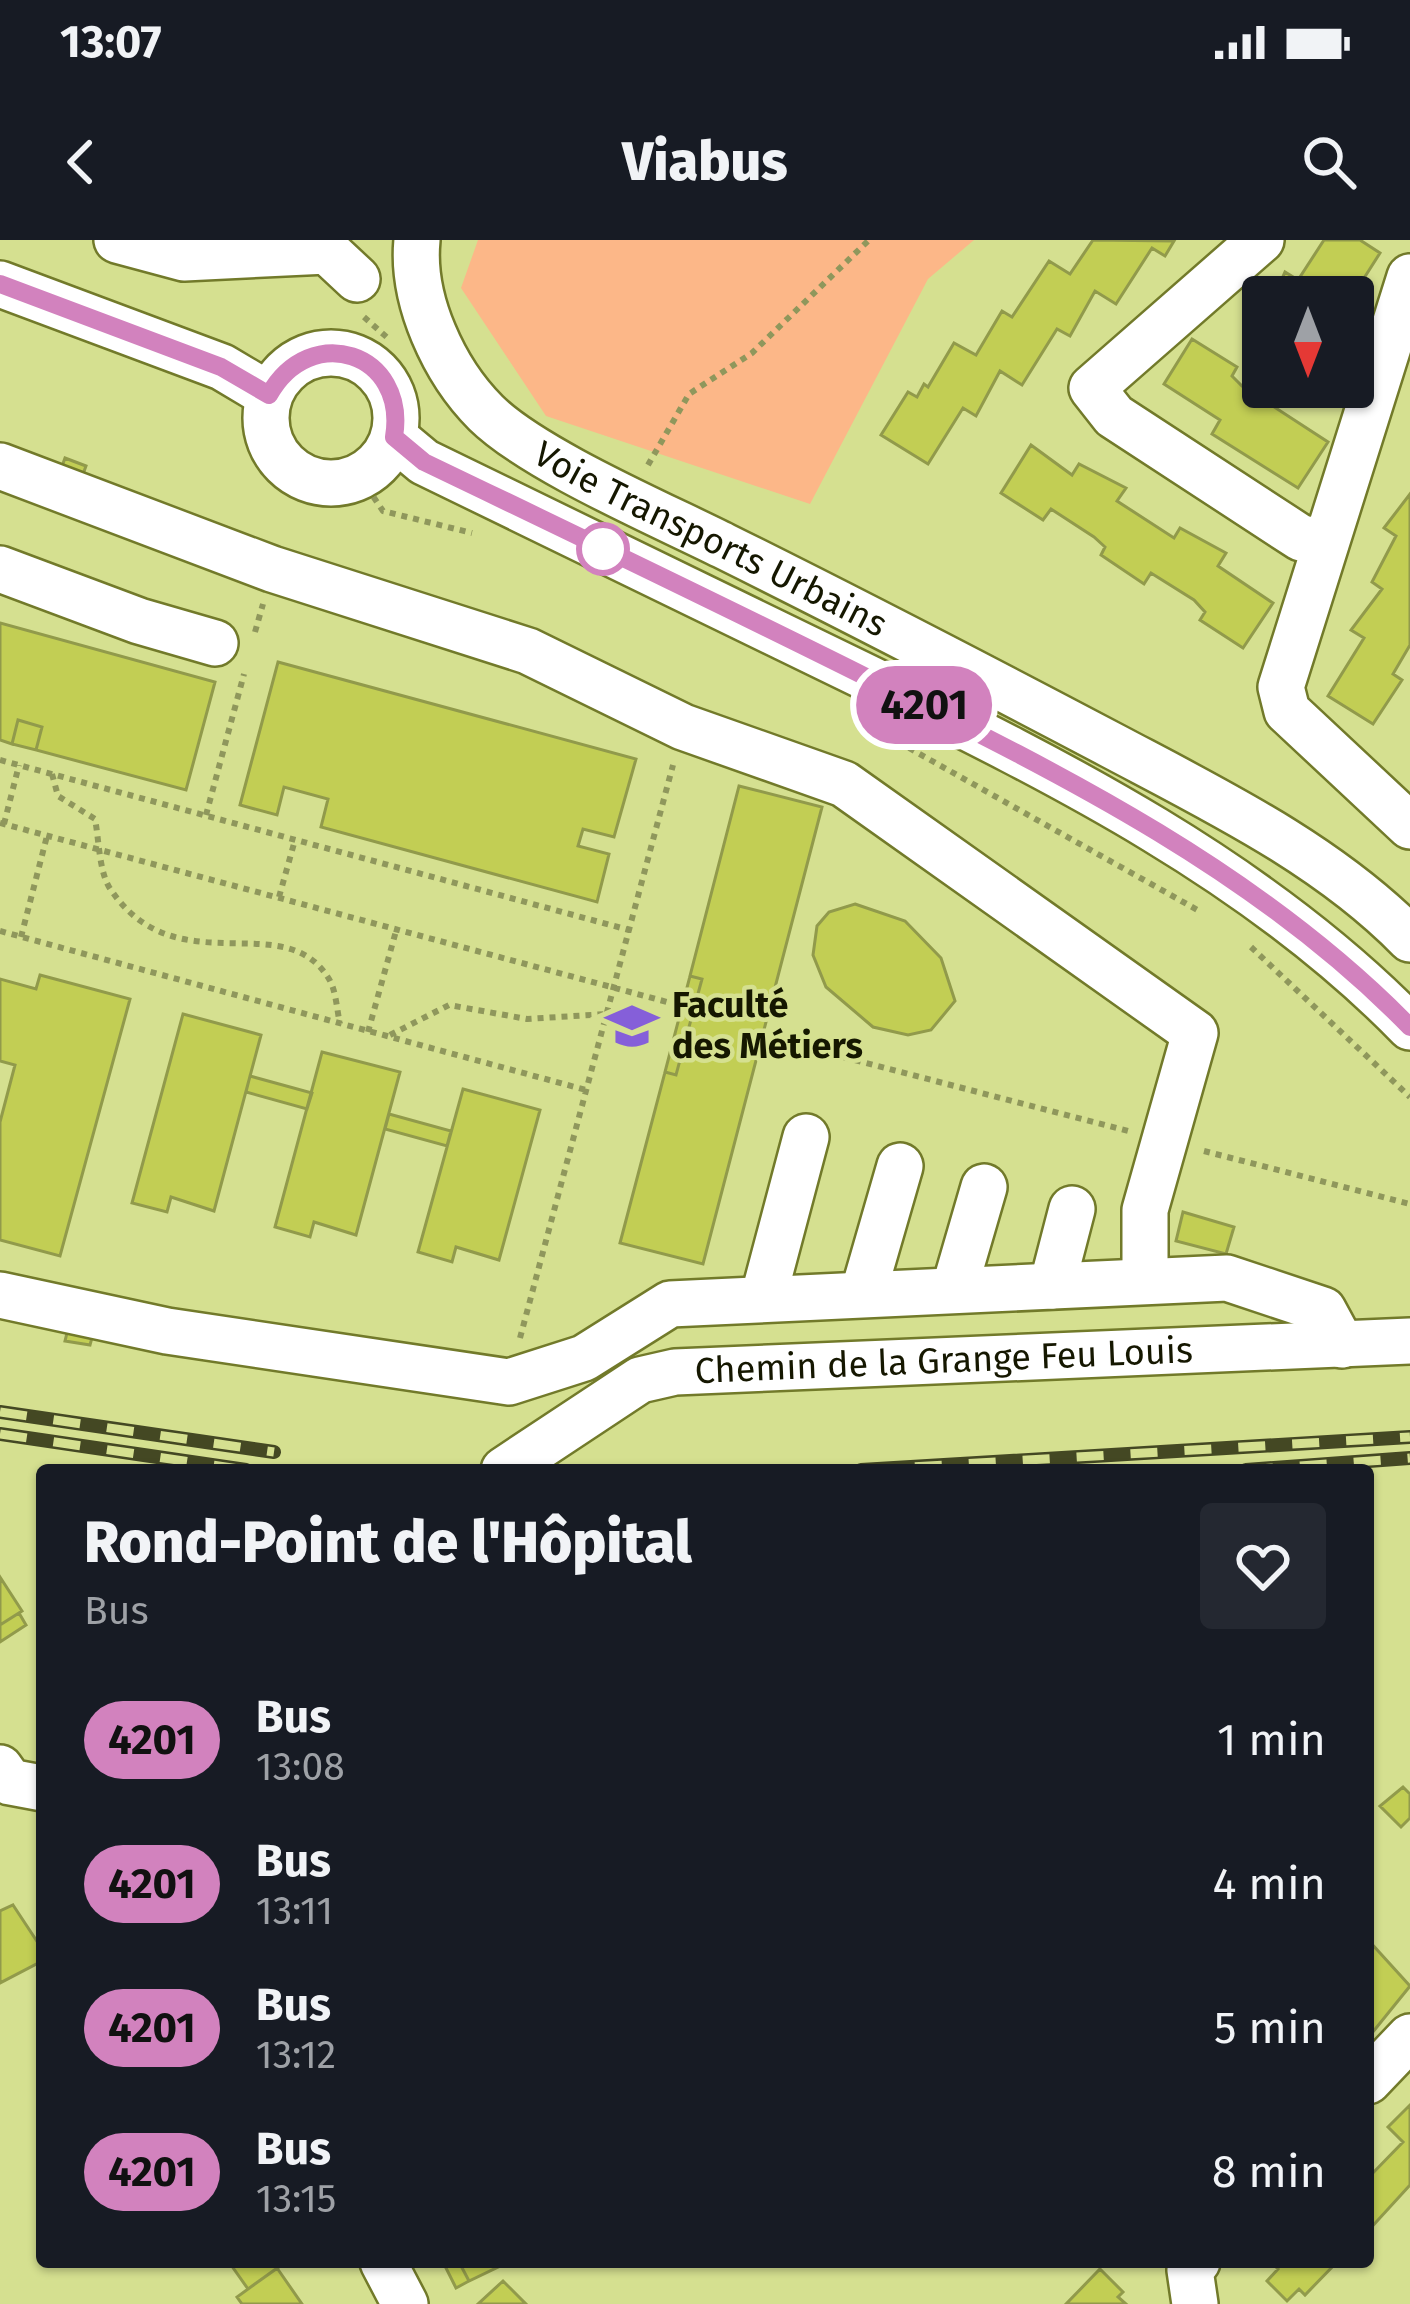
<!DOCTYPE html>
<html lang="fr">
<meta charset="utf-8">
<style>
body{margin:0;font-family:"Fira Sans",sans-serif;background:#242831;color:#f1f3f6;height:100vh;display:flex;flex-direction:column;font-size:45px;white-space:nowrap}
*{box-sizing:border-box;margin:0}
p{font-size:39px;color:#9ea1a6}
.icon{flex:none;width:66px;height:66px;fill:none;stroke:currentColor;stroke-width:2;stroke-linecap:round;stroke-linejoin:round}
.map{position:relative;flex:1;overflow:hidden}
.drawer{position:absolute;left:36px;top:1224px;width:1338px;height:804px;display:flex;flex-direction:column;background:#171b24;border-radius:12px;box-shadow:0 3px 9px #0004}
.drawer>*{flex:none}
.badge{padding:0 24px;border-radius:39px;font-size:42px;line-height:78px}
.needle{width:78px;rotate:180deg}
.controls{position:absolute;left:1242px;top:36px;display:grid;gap:24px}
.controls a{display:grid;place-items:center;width:132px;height:132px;border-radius:12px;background:#171b24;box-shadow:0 3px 9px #0004;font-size:60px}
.map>.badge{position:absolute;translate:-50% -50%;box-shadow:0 0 0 6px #fff}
.round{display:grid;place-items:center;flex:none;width:126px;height:126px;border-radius:12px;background:#242831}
.overview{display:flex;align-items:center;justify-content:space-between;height:204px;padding:0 48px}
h1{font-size:57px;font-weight:800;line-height:90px}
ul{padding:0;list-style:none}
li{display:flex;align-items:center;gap:36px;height:144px;padding:0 48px}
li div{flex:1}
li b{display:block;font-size:45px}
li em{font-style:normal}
li .badge{min-width:132px;font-weight:700;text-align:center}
.status{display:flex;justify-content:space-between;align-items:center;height:84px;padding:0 60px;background:#171b24;direction:ltr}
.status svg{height:33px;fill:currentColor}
header{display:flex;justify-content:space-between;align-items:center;height:156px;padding:0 48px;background:#171b24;font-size:54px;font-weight:800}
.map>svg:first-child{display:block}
.green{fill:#fcb788}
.building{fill:#c2ce54;stroke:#919a4b;stroke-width:3}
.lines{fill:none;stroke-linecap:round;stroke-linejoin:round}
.minor-casing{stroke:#727a2a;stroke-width:50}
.path{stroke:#8f975c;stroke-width:6;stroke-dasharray:6 6;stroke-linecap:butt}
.minor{stroke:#fff;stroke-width:45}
.rail-casing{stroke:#444823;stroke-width:14}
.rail{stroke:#d5e090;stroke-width:9;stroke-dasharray:27;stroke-linecap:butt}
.line-casing{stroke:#fff;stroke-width:27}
.line{stroke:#d282be;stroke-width:18}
.stop-dot{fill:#fff;stroke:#d282be;stroke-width:6}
.labels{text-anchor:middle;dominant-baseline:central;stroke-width:9;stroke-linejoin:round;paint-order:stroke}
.street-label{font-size:36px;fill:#151700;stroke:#d5e090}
.poi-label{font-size:36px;font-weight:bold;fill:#151700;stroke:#d5e090;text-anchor:start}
</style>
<div class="status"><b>13:07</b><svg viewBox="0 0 49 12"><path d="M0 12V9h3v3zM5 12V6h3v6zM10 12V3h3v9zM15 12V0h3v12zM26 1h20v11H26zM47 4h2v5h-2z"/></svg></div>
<header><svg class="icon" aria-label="back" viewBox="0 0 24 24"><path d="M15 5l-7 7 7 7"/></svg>Viabus<svg class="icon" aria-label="search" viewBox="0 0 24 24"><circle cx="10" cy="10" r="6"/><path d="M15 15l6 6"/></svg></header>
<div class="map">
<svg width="1410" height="2064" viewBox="0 0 1410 2064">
<rect width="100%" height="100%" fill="#d5e090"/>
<path class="green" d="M478 0H974L928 39 810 264 546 176 461 48Z"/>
<path class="building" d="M1093 0 1174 1 1165 16 1152 8 1116 64 1095 51 1070 96 1057 89 1022 145 1000 131 976 176 963 168 928 224 881 195 908 152 917 157 924 144 928 147 954 103 976 115 1002 71 1012 77 1049 21 1070 34Z
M1324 0H1360L1380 13 1352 57 1343 51 1339 57H1274L1285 32 1298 40Z
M1192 99 1237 127 1232 136 1242 146 1328 202 1298 248 1212 194 1220 180 1164 144Z
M1031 205 1072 235 1079 224 1126 248 1117 261 1174 298 1180 288 1226 313 1218 326 1273 363 1243 408 1200 380 1205 372 1194 360 1151 333 1144 344 1101 315 1105 307 1094 297 1051 269 1043 280 1001 253Z
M65 218 86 226 82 237 61 229Z
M1410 254V405L1393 434 1402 440 1373 484 1328 456 1364 398 1351 390 1382 349 1372 342 1396 296 1384 288Z
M0 383 215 442 186 550 36 510 42 487 18 480 12 504 0 500Z
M278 422 636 519 614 597 583 589 578 606 609 614 597 662 321 587 328 559 284 547 277 575 240 565Z
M18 480 42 487 36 510 12 504Z
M739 546 822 567 703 1024 620 1003 665 832 676 835 702 739 690 736Z
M855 664 905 681 941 718 955 761 931 790 908 795 873 787 826 747 813 715 817 686 829 672Z
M40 735 130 759 60 1016 0 1000V882L15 825 0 821V739L36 749Z
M690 736 702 739 676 835 665 832Z
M183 774 261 795 214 971 171 957 167 972 132 963Z
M322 812 400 832 356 995 314 982 310 997 275 987Z
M250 836 312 853 307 869 246 852Z
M463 849 540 870 499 1020 456 1007 452 1022 418 1012Z
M389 874 451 891 447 906 385 889Z
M1183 972 1234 987 1226 1014 1176 1001Z
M68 1089 93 1094 90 1105 65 1101Z
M0 1337 22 1371 0 1385Z
M19 1373 26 1385 0 1402V1385Z
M1403 1547 1410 1554V1578L1401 1587 1380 1566Z
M13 1665 42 1709V1721L0 1743V1671Z
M1370 1702 1410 1746 1368 1798V1704Z
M1410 1865V1945L1368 1991V1938L1403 1902 1388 1887Z
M229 2022H286L248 2049Z
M443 2022H459L469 2041 456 2048Z
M459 2022H495L498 2027 469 2041Z
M1271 2022H1337L1305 2055 1299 2049 1287 2061 1267 2041 1278 2029Z
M277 2028 302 2064H242L237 2057Z
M1100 2029 1123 2052 1118 2057 1126 2064H1066Z
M503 2041 526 2064H478Z"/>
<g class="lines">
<g class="minor-casing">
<g id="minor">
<path d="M117 0 184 18 327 11 357 39"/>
<path id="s1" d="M417 0C411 60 444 131 486 173 534 220 660 274 724 306 855 371 984 438 1113 506 1215 560 1328 615 1410 699"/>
<path d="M1261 0 1092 148 1114 176 1301 298 1325 302"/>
<path d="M1410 37 1281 447 1287 471 1410 586"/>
<path d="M0 44 222 127 269 155"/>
<circle cx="331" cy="178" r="65"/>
<path d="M394 197 424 222C572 293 720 365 868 438 1061 533 1258 631 1410 787"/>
<path d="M0 226 272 329 528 411 683 487 844 544 1195 793 1145 970V1041"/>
<path d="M0 329 139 381 215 403"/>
<path d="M1052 1046 1072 969"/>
<path d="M954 1050 984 947"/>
<path d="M863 1054 900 926"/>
<path d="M0 1055 167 1091 509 1142 584 1118 670 1064 1227 1038 1323 1070 1342 1105"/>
<path d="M763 1059 806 897"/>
<path id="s2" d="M504 1230 640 1140 675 1132 1410 1101"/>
<path d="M0 1528 10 1542 42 1548"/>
<path d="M1368 1841 1410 1797"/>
<path d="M383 2022 405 2064"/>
<path d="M1195 2064 1190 2030 1197 2022"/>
</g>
</g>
<path class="path" d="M364 77 390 100
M648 225 689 154 752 113 869 0
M360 237 383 271 472 293
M255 392 263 364
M909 508 1201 672
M0 520 629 690
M52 534 58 556 95 579C99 599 99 634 111 650 177 747 284 665 329 739 336 750 337 771 340 784
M206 575 244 434
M0 583 682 766
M4 584 19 525
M279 657 295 600
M0 691 586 850
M21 697 47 596
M1251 707 1410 857
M368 792 396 691
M390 795 449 765 527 779 607 774
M762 796 1128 891
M1204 911 1410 964
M520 1098 673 525"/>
<use href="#minor" class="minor"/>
<g class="rail-casing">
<path id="rail" d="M0 1172 274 1212
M0 1194 246 1230
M861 1230 1410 1197
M1246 1230 1410 1218"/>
</g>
<use href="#rail" class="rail"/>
</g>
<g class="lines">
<g class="line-casing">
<path id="line" d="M0 44 221 127 269 155C310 81 408 112 394 197L424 222C572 293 720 364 868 438 1061 534 1258 631 1410 787"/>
</g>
<use href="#line" class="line"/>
</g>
<defs>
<g id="school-bare" transform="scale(4.14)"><path d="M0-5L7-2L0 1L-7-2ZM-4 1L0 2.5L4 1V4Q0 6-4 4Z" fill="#855fd9" stroke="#d5e090" stroke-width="2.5" paint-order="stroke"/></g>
</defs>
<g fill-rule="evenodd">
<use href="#school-bare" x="632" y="786"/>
</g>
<circle class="stop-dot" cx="603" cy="309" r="24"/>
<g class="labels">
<g class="street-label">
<text stroke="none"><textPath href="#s1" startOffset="450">Voie Transports Urbains</textPath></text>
<text stroke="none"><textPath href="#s2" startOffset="468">Chemin de la Grange Feu Louis</textPath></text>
</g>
<g class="poi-label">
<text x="672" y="765">Faculté<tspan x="672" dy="41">des Métiers</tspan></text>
</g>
</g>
</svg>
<div class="controls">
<a><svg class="needle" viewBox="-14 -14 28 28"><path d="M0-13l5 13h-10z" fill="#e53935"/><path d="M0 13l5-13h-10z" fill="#9ea1a6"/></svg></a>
</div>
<b class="badge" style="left:924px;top:465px;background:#d282be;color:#111">4201</b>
<section class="drawer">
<div class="overview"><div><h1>Rond-Point de l'Hôpital</h1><p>Bus</p></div><a class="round"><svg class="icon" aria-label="heart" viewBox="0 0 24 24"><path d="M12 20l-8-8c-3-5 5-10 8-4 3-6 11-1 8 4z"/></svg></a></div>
<ul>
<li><span class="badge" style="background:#d282be;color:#111">4201</span><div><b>Bus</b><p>13:08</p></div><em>1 min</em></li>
<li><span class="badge" style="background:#d282be;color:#111">4201</span><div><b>Bus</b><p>13:11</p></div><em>4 min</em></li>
<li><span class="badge" style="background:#d282be;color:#111">4201</span><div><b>Bus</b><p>13:12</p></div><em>5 min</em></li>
<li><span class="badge" style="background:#d282be;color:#111">4201</span><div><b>Bus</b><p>13:15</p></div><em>8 min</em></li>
</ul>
</section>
</div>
